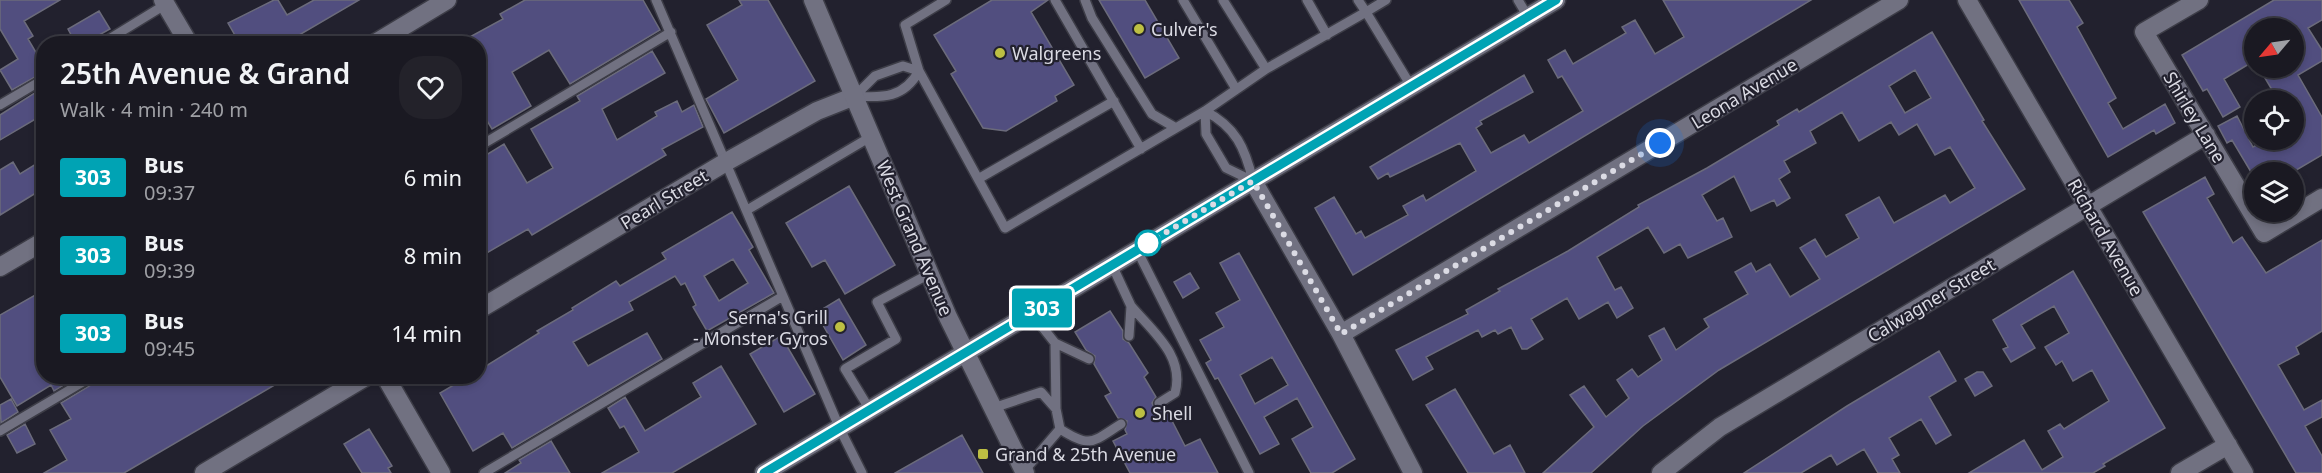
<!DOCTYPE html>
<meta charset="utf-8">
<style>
body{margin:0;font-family:"Noto Sans",sans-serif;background:#23222a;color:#f1f3f6;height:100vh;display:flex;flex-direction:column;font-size:22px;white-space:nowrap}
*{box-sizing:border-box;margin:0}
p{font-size:20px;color:#9fa0a5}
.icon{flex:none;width:33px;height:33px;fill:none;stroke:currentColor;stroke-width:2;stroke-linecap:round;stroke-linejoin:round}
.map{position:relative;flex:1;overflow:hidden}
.drawer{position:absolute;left:36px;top:36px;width:450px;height:348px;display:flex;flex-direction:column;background:#1a1922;border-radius:24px;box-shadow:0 3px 9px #0003,0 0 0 2px #383840}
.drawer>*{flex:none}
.badge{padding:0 12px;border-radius:4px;font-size:21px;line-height:39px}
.needle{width:39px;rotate:241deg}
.tools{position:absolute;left:2244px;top:18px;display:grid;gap:12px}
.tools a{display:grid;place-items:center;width:60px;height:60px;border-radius:50%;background:#1a1922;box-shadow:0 3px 9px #0003,0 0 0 2px #383840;font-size:30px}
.you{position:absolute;width:30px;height:30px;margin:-15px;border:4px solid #fff;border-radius:50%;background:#1a73e8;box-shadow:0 0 0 9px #1a73e833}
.map>.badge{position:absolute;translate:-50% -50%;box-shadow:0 0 0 3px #fff}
.round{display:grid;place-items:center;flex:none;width:63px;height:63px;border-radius:24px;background:#23222a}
.head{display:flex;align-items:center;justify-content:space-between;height:102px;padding:0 24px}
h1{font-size:28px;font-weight:600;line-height:45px}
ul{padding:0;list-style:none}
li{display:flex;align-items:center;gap:18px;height:78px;padding:0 24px}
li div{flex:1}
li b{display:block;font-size:22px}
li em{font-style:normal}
li .badge{min-width:66px;font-weight:700;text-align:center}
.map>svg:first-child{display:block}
.building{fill:#514e7f;stroke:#6b6b7b;stroke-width:1.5;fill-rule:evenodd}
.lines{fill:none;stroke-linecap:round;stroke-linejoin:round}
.lane-casing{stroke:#3d3d47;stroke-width:12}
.street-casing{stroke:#3d3d47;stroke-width:21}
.secondary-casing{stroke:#3d3d47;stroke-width:21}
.lane{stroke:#717181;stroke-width:9}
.street{stroke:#717181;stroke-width:18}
.secondary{stroke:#717181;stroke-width:18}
.line-casing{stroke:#fff;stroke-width:14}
.line{stroke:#00a3b4;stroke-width:9}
.walk{stroke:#dbdbe4;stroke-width:6;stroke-dasharray:0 10.8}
.poi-dot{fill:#bdbf43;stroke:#22212e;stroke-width:2}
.stop-dot{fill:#fff;stroke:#00a3b4;stroke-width:3}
.labels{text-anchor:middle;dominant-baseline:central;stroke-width:4.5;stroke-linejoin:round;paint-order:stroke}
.poi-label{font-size:18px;fill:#dbdbe4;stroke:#22212e;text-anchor:start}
.street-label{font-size:18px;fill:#dbdbe4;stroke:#22212e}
</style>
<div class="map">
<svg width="2322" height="473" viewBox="0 0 2322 473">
<rect width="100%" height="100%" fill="#22212e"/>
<path class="building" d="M0 0H60L24 21 33 36 28 39 44 66V72L12 90 0 70 18 59 0 29Z
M274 0H278L287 15 314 0H359L299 35 300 37 290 44H240L228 23Z
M525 0H643L660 30 570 84 549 50 512 72 531 106 492 129 478 106V44H457L503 19 500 14Z
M739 0H768L815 81 724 133 706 99 738 80 707 25 742 5Z
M992 0H1048L1031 12 1074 85 1055 96 1057 101 1006 131 983 128 951 74 956 71 934 35Z
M1099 0H1145L1179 58 1145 78Z
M1663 0H1811L1353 275 1315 208 1334 197 1356 234 1361 231 1365 238 1408 215 1403 206 1423 195 1426 201 1476 171 1460 143 1390 177 1388 173 1378 179 1370 167 1524 75 1533 92 1480 121 1482 124 1476 128 1491 153 1524 135 1529 143 1583 111 1562 76 1558 78 1548 60 1565 50 1573 64 1626 33 1622 27 1635 20 1655 54 1684 37Z
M2019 0H2069L2083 23 2077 27 2116 98 2108 103 2123 129 2165 104 2175 123 2156 134 2154 130 2108 157Z
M2274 0H2322V20L2308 28 2322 50V61L2298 75 2322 117V155L2293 172H2251L2232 140 2227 143 2218 126 2237 116 2253 147 2266 140H2294V100H2278L2259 68H2294V28H2254V61L2224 79 2240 107 2223 117 2207 89 2203 91 2182 55Z
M99 11 110 29 83 44H76L68 29Z
M1932 32 1984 120 1982 121 2025 189 1719 370 1643 426 1591 473H1543L1594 427 1570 395 1584 386 1606 417 1629 398 1617 380 1632 369 1638 377 1662 360 1649 336 1664 328 1676 350 1709 327 1704 319 1748 294 1735 272 1751 263 1756 272 1770 264 1790 297 1820 279 1800 248 1815 239 1826 257 1859 238 1846 215 1879 197 1894 223 1945 195 1950 203 1975 188 1950 147 1935 155 1917 124 1899 135 1891 122 1859 141 1842 112 1810 131 1816 143 1784 161 1790 172 1779 179 1790 198 1777 206 1774 200 1751 211 1734 176 1702 195 1717 221 1723 218 1732 237 1688 258 1680 244 1664 253 1648 227 1597 257 1615 290 1621 287 1633 308 1617 318 1608 302 1579 319 1567 298 1531 319 1543 339 1527 349H1522L1511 327 1498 334 1495 330 1482 337 1478 330 1426 357 1433 369 1413 380 1396 350 1468 314 1466 310 1500 291 1498 289 1568 251 1639 207 1638 205 1707 168 1779 125 1777 121 1797 109 1799 112ZM1915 70 1931 98 1905 113 1889 86Z
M652 51 665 73 602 109 617 140 657 116 655 112 677 101 682 112 694 105 703 127 662 149 666 155 532 235 528 229 478 258V160L504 144 527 183 553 168 531 129 580 101 577 96Z
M44 87V114L0 140V115Z
M44 159V188L0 215V170L13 162 20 174Z
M2205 177 2214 194 2207 198 2233 243 2242 237 2266 273 2322 240V331L2296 347 2299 354 2278 365 2304 410 2322 400V417L2305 426 2322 456V473H2296L2143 212Z
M849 186 895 265 845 294 825 260 812 267 786 223Z
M732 212 753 247 749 250 774 293 707 331 693 307 696 305 685 283 681 285 675 276 629 302 633 310 573 342 588 366 647 333 662 359 512 448 503 433 473 451 440 393 469 376H478V371L539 333 537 331 573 310 572 308 616 281 620 286 666 259 662 253ZM733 259 748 283 719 301 704 276Z
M1239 253 1355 459 1332 473H1311L1292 439 1313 427 1297 398 1264 417 1279 444 1260 454 1218 378 1215 379 1206 363 1211 360 1200 340 1224 327 1216 313 1240 300 1220 263ZM1272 357 1288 385 1255 404 1240 375Z
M2073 271 2165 428 2103 464 2105 466 2093 473H1969L2024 440 2042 470 2063 457 2048 431 2060 424 2064 429 2109 401 2092 370 2073 381 2062 361 2056 365 2045 347 2069 333 2054 306 2021 325 2035 348 2011 362 2003 349 2008 347 1993 320Z
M1190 273 1199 288 1183 298 1174 282Z
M44 290V376H79L54 391 51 385 17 406 0 377V315Z
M839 299 866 345 843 360 816 313Z
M1110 311 1123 331V339L1129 343 1148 373 1144 377 1156 397 1152 403 1154 407 1168 413 1185 446 1200 439 1218 473H1130L1113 441 1127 434 1125 430 1127 421 1118 418 1105 396 1111 393 1094 364 1095 356 1086 350 1075 332Z
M781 336 815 394 784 412 750 354Z
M1939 351 1956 381 1929 397 1951 435 1936 444 1921 419 1889 438 1899 455 1892 459 1900 473H1878L1864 449 1837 465 1831 455 1801 473H1744L1847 406Z
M721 366 756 424 672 473H602L639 452 624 426 620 428 608 408 625 397 645 431 701 397 693 383Z
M1977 372H1983L1992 386 1975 396 1965 379Z
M100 376H290L124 473H44L67 460 50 430 71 419 61 403 96 382Z
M1455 389 1494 454 1510 445 1525 473H1468L1426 405Z
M11 399 18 412 1 423 0 405Z
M25 424 35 444 17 453 7 435Z
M369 429 392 466 388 468 391 473H362L344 444Z
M962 435 983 473H895Z
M551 441 570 473H505L521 463 519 460Z"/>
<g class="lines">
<g class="lane-casing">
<path id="lane" d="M656 0 840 429 862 473
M946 0 905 25 919 71 1005 228 1205 111 1266 69 1366 12 1358 0
M1055 0 1141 149
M1085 0 1092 18 1152 114 1176 128
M1183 0 1236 89
M1223 0 1266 69
M1307 0 1327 35
M1386 0 1366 12 1411 86
M1518 0 1528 17
M101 44 168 3
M903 66 919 71C904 98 883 98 855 96L875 76Z
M0 105 44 79
M1205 111 1206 134 1226 168 1253 181
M1205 111C1236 127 1245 148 1253 181
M478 147 671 32
M978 179 1114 101
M747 210 872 136
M1137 250 1249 473
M1112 265 1131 306 1129 336
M1131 306C1153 332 1185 356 1175 393L1159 403
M1032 314 1055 343 1089 359
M993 408 1041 392 1056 409
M870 410 845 369 896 339 877 302 931 273
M1060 429C1091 449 1092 442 1121 424
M0 431 93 376
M1024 471 1060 429 1056 409 1055 343
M484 473 783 296"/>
</g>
<g class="street-casing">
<path id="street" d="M163 0 189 44
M1967 0 2244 473
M2199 0 2144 32 2264 233 2322 198
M374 44 447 0
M1253 181 1341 334 1413 473
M0 267 44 241
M478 310 726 162 817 111 855 96
M1341 334 1899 0
M385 376 441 473
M204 473 367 376
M1661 473 1720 427 2206 135
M2180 473 2228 445"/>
</g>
<g class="secondary-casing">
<path id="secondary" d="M813 0 948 317 1025 473
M764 473 1556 0"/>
</g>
<use href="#lane" class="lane"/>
<use href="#street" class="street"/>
<use href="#secondary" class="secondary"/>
</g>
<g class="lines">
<g class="line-casing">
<path id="line" d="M764 473 1556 0"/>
</g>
<use href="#line" class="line"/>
<path class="walk" d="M1148 243 1253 181 1341 334 1660 143"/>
</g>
<g class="poi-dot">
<circle cx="1139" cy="29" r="6"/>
<circle cx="1000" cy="53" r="6"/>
<circle cx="840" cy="327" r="6"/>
<circle cx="1140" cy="413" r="6"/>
<rect x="977" y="448" width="12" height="12" rx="3"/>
</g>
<circle class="stop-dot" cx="1148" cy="243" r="12"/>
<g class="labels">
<g class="poi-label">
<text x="1151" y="29">Culver's</text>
<text x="1012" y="53">Walgreens</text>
<text x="828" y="317" text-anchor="end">Serna's Grill<tspan x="828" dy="21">- Monster Gyros</tspan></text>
<text x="1152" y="413">Shell</text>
<text x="995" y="454">Grand &amp; 25th Avenue</text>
</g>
<g class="street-label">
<text transform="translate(1744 93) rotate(-31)">Leona Avenue</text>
<text transform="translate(2195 117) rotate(59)">Shirley Lane</text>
<text transform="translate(664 199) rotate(-31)">Pearl Street</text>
<text transform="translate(2106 237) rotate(60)">Richard Avenue</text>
<text transform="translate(915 238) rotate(67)">West Grand Avenue</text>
<text transform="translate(1931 300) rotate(-31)">Calwagner Street</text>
</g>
</g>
</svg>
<div class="tools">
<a><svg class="needle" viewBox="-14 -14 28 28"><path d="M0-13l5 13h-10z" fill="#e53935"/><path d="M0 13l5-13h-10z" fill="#9fa0a5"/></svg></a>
<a><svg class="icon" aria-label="locate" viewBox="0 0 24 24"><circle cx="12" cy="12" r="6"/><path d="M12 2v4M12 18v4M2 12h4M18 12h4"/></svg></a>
<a><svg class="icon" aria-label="layers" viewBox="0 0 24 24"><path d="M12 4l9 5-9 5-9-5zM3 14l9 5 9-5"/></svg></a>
</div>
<div class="you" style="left:1660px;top:143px"></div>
<b class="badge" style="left:1042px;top:308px;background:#00a3b4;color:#fff">303</b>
<section class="drawer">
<div class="head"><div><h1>25th Avenue &amp; Grand</h1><p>Walk · 4 min · 240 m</p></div><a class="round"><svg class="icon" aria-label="heart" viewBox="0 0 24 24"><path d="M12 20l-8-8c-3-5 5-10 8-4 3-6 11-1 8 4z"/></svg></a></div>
<ul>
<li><span class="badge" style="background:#00a3b4;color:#fff">303</span><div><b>Bus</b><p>09:37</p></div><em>6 min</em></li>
<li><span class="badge" style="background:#00a3b4;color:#fff">303</span><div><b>Bus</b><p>09:39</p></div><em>8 min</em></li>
<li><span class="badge" style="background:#00a3b4;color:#fff">303</span><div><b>Bus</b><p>09:45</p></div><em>14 min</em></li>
</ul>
</section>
</div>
